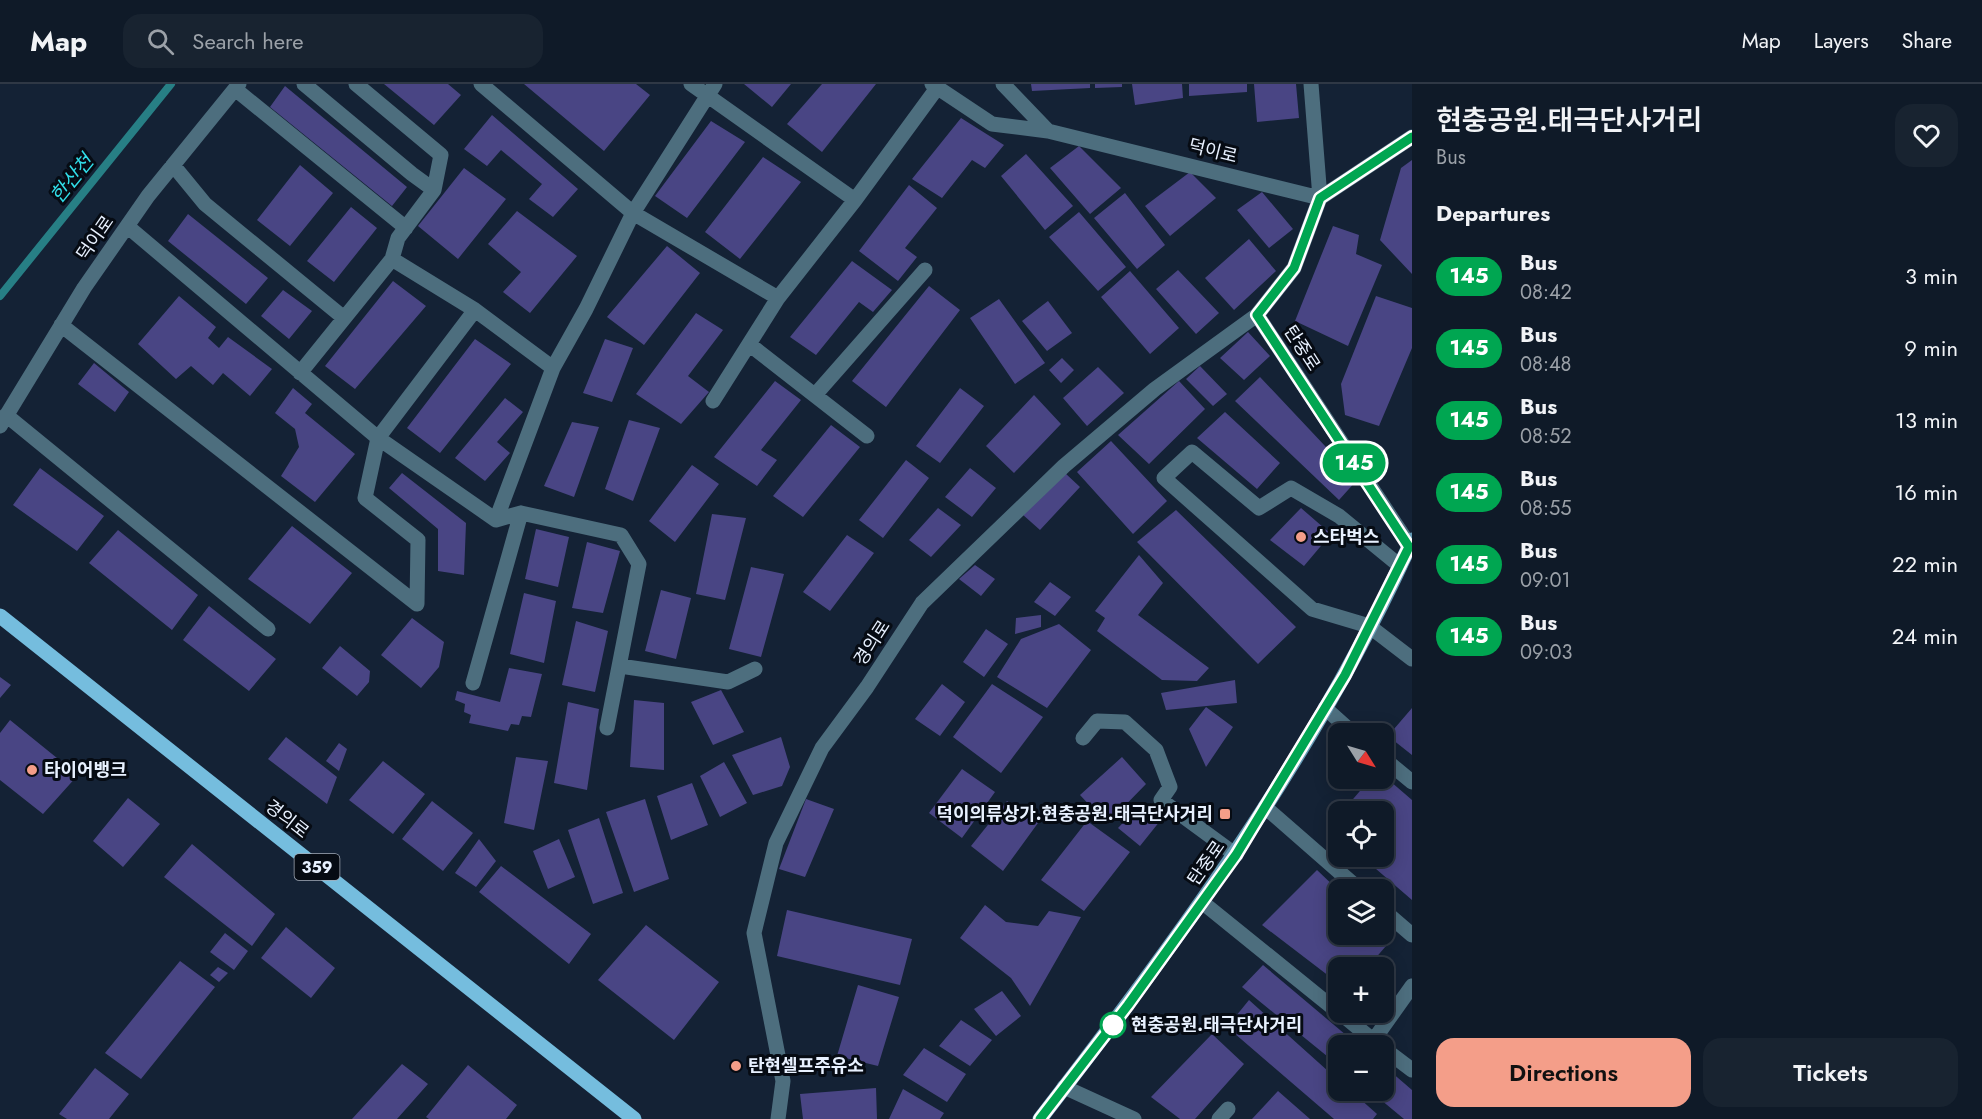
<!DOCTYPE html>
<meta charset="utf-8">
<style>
body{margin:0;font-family:Jost,"Noto Sans KR",sans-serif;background:#182330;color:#f1f3f6;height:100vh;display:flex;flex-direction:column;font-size:22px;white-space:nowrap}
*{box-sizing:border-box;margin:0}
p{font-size:20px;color:#9ba1a8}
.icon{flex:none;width:33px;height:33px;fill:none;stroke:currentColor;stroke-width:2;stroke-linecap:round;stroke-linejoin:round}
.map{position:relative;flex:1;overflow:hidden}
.details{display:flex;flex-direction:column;background:#0f1a28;width:570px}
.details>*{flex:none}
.badge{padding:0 12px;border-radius:20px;font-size:21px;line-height:39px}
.needle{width:39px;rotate:127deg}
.tools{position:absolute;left:1328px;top:639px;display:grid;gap:12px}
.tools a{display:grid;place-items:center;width:66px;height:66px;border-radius:12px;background:#0f1a28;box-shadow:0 3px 15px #0003,0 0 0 2px #2f3845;font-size:30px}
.map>.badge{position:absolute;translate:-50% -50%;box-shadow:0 0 0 3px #fff}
h2{padding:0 24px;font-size:22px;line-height:54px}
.round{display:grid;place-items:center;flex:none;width:63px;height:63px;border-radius:18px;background:#182330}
.head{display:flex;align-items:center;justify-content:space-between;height:102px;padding:0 24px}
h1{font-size:28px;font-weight:600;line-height:45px}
.action{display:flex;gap:12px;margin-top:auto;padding:12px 24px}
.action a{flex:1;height:69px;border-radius:18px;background:#f49e89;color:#111;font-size:24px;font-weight:600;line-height:69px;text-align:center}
.action a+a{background:#182330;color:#f1f3f6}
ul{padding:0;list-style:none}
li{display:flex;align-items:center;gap:18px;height:72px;padding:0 24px}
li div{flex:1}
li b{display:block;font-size:22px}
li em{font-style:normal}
li .badge{min-width:66px;font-weight:700;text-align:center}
header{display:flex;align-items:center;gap:36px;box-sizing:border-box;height:84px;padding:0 30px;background:#0f1a28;border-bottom:2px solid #2f3845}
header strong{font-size:28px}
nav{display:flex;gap:33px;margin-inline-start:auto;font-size:21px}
.search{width:420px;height:54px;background:#182330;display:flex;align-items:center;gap:15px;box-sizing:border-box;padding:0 21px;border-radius:18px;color:#9ba1a8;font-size:22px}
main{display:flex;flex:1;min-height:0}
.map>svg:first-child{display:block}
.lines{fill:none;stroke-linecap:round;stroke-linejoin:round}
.stream{stroke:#277f85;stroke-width:8}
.building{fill:#494584}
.street{stroke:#4d6e7e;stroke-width:15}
.secondary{stroke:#649ab4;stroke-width:15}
.primary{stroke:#75bdde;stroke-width:15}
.line-casing{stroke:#fff;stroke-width:14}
.line{stroke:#00a651;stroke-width:9}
.poi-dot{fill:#f49e89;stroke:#060b13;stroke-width:2}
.stop-dot{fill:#fff;stroke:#00a651;stroke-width:3}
.labels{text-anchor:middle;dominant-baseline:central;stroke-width:6;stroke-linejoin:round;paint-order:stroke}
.shield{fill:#060b13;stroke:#a4acb8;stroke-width:1.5}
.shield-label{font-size:16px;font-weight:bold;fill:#e8f1ff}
.street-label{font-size:18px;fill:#e8f1ff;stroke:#060b13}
.poi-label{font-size:18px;font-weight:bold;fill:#e8f1ff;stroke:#060b13;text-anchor:start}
.stop-label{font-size:18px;font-weight:bold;fill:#e8f1ff;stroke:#060b13;text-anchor:start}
.water-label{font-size:20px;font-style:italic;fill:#31dde8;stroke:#060b13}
</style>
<header>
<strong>Map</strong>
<div class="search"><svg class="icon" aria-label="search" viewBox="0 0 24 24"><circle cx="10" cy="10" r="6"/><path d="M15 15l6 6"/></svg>Search here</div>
<nav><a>Map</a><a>Layers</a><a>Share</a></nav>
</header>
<main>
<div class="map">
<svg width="1412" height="1035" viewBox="0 0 1412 1035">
<rect width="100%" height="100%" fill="#142235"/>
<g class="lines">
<path class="stream" d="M0 212 171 0"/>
</g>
<path class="building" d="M384 0H448L461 11 434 41Z
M524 0H636L650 11 604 67Z
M744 0H791L772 23Z
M822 0H876L822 68 787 40Z
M1031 0H1090V4L1032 7Z
M1095 0H1122V3L1095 4Z
M1132 0H1182L1183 14 1135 21Z
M1189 0H1247V8L1189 12Z
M1254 0H1296L1299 34 1257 38Z
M285 2 407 103 392 122 270 23Z
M492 31 578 105 553 133 529 115 542 100 501 66 487 82 464 65Z
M961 34 1004 61 985 84 972 76 942 114 912 95Z
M711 37 745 58 687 134 655 112Z
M1079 62 1121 104 1090 130 1050 84Z
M1026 70 1073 122 1045 146 1001 92Z
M763 73 801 98 740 175 705 148Z
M1412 76V190L1380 156 1401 84Z
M300 81 333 109 290 162 257 136Z
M464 84 506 115 458 175 418 142Z
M1190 88 1216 114 1170 152 1145 122Z
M909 101 937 124 905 164 917 173 898 197 859 167Z
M1262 108 1293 145 1269 164 1237 126Z
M1125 109 1165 161 1137 185 1094 134Z
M351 123 377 144 334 198 307 177Z
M517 127 577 172 530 229 503 208 521 188 488 160Z
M1079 128 1126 183 1098 207 1049 153Z
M188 130 268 194 246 220 168 157Z
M1333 142 1359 151 1356 170 1382 181 1348 262 1295 237Z
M1249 155 1276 187 1234 226 1205 194Z
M667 162 700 189 644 261 607 233Z
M852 177 892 206 873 228 859 218 816 271 790 253Z
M1178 186 1219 229 1196 250 1156 205Z
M1130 187 1179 244 1150 270 1101 213Z
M393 197 426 222 355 305 325 282Z
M929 202 960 226 886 323 852 297Z
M283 206 312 227 289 255 261 232Z
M179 212 216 243 208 254 219 264 228 253 272 285 250 312 223 289 213 301 191 282 176 295 138 260Z
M1376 212 1412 224V264L1379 342 1345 331 1341 300Z
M999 215 1045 279 1015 300 970 234Z
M1048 217 1072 249 1047 267 1022 237Z
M696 229 723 246 688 292 709 308 681 340 636 310Z
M1248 248 1270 272 1244 296 1220 274Z
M475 255 511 280 440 369 407 344Z
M605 255 633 264 612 318 583 309Z
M1062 274 1074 286 1061 299 1049 286Z
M94 279 129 308 115 328 78 300Z
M1200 282 1227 310 1213 322 1186 295Z
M1098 283 1124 309 1087 342 1063 314Z
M1260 293 1357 396 1339 416 1235 317Z
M775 297 801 316 761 366 777 376 757 402 714 373Z
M1179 297 1205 325 1149 380 1118 351Z
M293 304 312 320 305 329 355 370 315 418 281 392 299 363 295 345 275 329Z
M960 304 984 322 940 379 916 362Z
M1034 311 1061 340 1014 389 986 362Z
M505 314 523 328 497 358 510 369 485 397 455 374Z
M1225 328 1280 379 1257 405 1197 354Z
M629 336 660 344 633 417 605 405Z
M572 338 599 343 574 413 544 402Z
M831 341 860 363 803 433 773 412Z
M1111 357 1167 417 1133 450 1077 388Z
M906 376 929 394 883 454 859 436Z
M692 381 719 400 675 458 649 437Z
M40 384 104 432 77 467 13 421Z
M970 384 996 404 972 433 945 413Z
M402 389 466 439 464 491 438 487V445L389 404Z
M1065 389 1080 403 1040 446 1022 430Z
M938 424 961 441 931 473 909 456Z
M1301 424 1331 450 1304 482 1270 456Z
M1176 426 1296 543 1258 580 1137 458Z
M712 430 746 434 725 516 696 510Z
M292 442 352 489 310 540 248 495Z
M536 445 569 453 558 503 525 495Z
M118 446 198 511 172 546 89 479Z
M847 451 874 469 830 527 803 508Z
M587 458 620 467 603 529 572 524Z
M1139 471 1163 499 1138 531 1209 584 1197 597 1162 596 1097 547 1105 534 1095 527Z
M975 481 995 495 981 512 959 495Z
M751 483 784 490 761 573 729 565Z
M1050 498 1071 513 1055 532 1034 518Z
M661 506 691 514 676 575 645 567Z
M524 509 556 517 544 579 510 570Z
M209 522 276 575 249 607 183 556Z
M1041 531V543L1015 550 1016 534Z
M412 534 444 558 439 583 421 604 381 571Z
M576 537 608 547 595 608 562 601Z
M1059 540 1091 566 1047 624 997 593 1021 555Z
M986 545 1008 560 984 593 963 578Z
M340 562 370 587 369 598 357 612 322 584Z
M509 584 542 590 531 633 522 632 519 641 511 640 508 647 469 639 471 631 464 628 465 620 455 616 457 607 500 618Z
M0 593 11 601 0 614Z
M1235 596 1237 619 1166 626 1161 609Z
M942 600 965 618 940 652 915 635Z
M992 600 1043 633 1001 689 953 653Z
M721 606 744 648 713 661 691 618Z
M634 616 664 619V686L630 683Z
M568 618 599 625 587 706 554 699Z
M1206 623 1233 643 1206 683 1189 645Z
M1412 624V671L1388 652Z
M10 636 78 691 43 730 0 696V649Z
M286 653 337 693 327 720 268 675Z
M781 653 790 683 782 702 753 711 732 671Z
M339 659 347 665 339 687 326 677Z
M516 673 548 677 534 746 504 739Z
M1122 673 1146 700 1107 740 1080 711Z
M383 677 425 710 393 750 349 716Z
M724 678 747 719 720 733 700 692Z
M962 685 995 708 962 754 929 729Z
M1383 691 1412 716V816L1361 772H1383V728H1342L1371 694H1383Z
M692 699 708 741 671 756 657 712Z
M128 714 160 740 123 783 93 757Z
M645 715 669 795 634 808 606 728Z
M806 715 834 725 805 793 779 785Z
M432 717 473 749 443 787 402 755Z
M1007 717 1038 739 1003 787 971 762Z
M1140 721 1160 737 1140 762 1118 744Z
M1338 732V753L1327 744Z
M599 734 623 809 593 820 568 746Z
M1087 737 1130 768 1084 827 1041 796Z
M479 755 496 777 476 803 455 789Z
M559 755 575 793 548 805 533 767Z
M192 760 275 830 252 862 164 793Z
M501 782 591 850 569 880 479 808Z
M1317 786 1338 806V850H1383V847L1392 855 1367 884H1338V899L1262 841Z
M985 821 1006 838 1038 842 1049 827 1081 833 1030 922 1011 894 960 854Z
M787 826 912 855 900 901 777 872Z
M646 841 719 898 674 956 598 896Z
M286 843 335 884 311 914 261 874Z
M225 849 248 867 234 886 210 868Z
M180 877 215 903 141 995 105 969Z
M1263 881 1359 962H1338V981L1242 903Z
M218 883 228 889 219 898 210 891Z
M858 901 899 913 878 982 837 972Z
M1002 907 1021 932 996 952 974 925Z
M1249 916 1338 996V1006H1350L1377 1030 1373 1035H1334L1227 943Z
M961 936 992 956 970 982 939 962Z
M1212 950 1244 980 1195 1035H1180L1151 1013Z
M924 964 966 990 947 1018 903 991Z
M402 980 428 1000 397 1035H352Z
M468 981 517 1021 506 1035H429L426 1033Z
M1383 981 1412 1006V1035H1404L1369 1006H1383Z
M95 984 129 1010 109 1035H67L59 1030Z
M876 1004 877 1035H803L800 1010Z
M903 1005 944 1029 940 1035H889Z
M1278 1007 1310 1035H1252Z"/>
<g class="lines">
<path class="street" d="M304 0 412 90 434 106
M481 0 633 129 778 214
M691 0 855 116
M932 0 992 40 1048 47
M1003 0 1048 47 1320 114
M1311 0 1320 114
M235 5 406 144
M1412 53 1320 114 1294 184 1257 231 1412 465
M173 81 205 120 344 234
M127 142 378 354 496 436 521 429 621 451 639 480 607 644
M392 175 475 226 553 284
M61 241 417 520 418 456 365 414 378 354 475 226
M749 260 867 352
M300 289 392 175 398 154 434 106 441 71 356 0
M815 311 925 186
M713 317 778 214 855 116 937 4
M6 331 268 545
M0 342 84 204 148 112 239 0
M496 436 553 284 586 225 633 129 715 0
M1400 482 1339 432 1291 404 1259 424 1192 368 1164 394 1312 525 1369 542 1412 575
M620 582 728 598 755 585
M473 599 521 429
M1325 624 1354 650
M1083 654 1097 637 1125 638 1156 666 1170 703 1161 716 1236 771
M1383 674 1412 698
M1265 723 1360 806
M1202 818 1338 928
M1383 826 1412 851
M1339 928 1380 962
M1373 957 1412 902
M1383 964 1412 986
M1064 1003 1134 1035
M778 1035 783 997 754 849 776 759 822 664 867 603 922 519 1064 382 1155 305 1257 231
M1219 1035 1228 1025"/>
<path class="secondary" d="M1040 1035C1180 854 1318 666 1412 456"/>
<path class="primary" d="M0 532 634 1035"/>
</g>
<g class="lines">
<g class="line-casing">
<path id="line" d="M1040 1035 1128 921 1236 771 1345 591 1409 463 1257 231 1294 184 1320 114 1412 53"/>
</g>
<use href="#line" class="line"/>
</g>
<g class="poi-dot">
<circle cx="1301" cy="453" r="6"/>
<circle cx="32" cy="686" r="6"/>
<rect x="1219" y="724" width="12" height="12" rx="3"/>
<circle cx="736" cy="982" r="6"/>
</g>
<circle class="stop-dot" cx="1113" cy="941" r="12"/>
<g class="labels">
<rect class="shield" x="294.5" y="770" width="45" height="26" rx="4.5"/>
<g class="shield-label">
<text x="317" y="783">359</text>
</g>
<g class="street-label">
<text transform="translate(1213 67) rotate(14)">덕이로</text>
<text transform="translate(95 154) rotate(-55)">덕이로</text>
<text transform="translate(1302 264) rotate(57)">탄중로</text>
<text transform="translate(872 559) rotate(-57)">경의로</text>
<text transform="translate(287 735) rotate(38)">경의로</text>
<text transform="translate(1206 779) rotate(-55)">탄중로</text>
</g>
<g class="poi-label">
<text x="1313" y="453">스타벅스</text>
<text x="44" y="686">타이어뱅크</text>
<text x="1213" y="730" text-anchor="end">덕이의류상가.현충공원.태극단사거리</text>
<text x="748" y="982">탄현셀프주유소</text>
</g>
<g class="stop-label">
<text x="1131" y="941">현충공원.태극단사거리</text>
</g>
<g class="water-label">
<text transform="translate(72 95) rotate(-51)">한산천</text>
</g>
</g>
</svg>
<div class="tools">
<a><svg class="needle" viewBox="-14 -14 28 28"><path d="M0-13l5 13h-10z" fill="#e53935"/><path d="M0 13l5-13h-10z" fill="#9ba1a8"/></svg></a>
<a><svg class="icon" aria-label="locate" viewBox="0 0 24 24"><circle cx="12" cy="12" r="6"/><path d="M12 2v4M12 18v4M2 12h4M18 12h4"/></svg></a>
<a><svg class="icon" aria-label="layers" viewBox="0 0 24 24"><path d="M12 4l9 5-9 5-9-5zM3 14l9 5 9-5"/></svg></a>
<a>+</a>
<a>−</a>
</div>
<b class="badge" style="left:1354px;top:379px;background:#00a651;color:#fff">145</b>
</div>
<section class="details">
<div class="head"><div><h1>현충공원.태극단사거리</h1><p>Bus</p></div><a class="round"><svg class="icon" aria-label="heart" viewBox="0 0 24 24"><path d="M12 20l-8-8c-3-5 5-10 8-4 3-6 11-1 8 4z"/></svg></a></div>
<h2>Departures</h2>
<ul>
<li><span class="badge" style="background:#00a651;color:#fff">145</span><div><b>Bus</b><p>08:42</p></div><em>3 min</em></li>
<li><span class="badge" style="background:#00a651;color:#fff">145</span><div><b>Bus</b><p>08:48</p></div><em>9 min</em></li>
<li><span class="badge" style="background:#00a651;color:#fff">145</span><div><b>Bus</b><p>08:52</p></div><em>13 min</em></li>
<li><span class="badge" style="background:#00a651;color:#fff">145</span><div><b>Bus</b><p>08:55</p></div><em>16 min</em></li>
<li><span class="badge" style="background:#00a651;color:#fff">145</span><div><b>Bus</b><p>09:01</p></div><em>22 min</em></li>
<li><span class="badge" style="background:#00a651;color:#fff">145</span><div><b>Bus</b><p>09:03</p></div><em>24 min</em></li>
</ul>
<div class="action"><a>Directions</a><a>Tickets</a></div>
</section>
</main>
